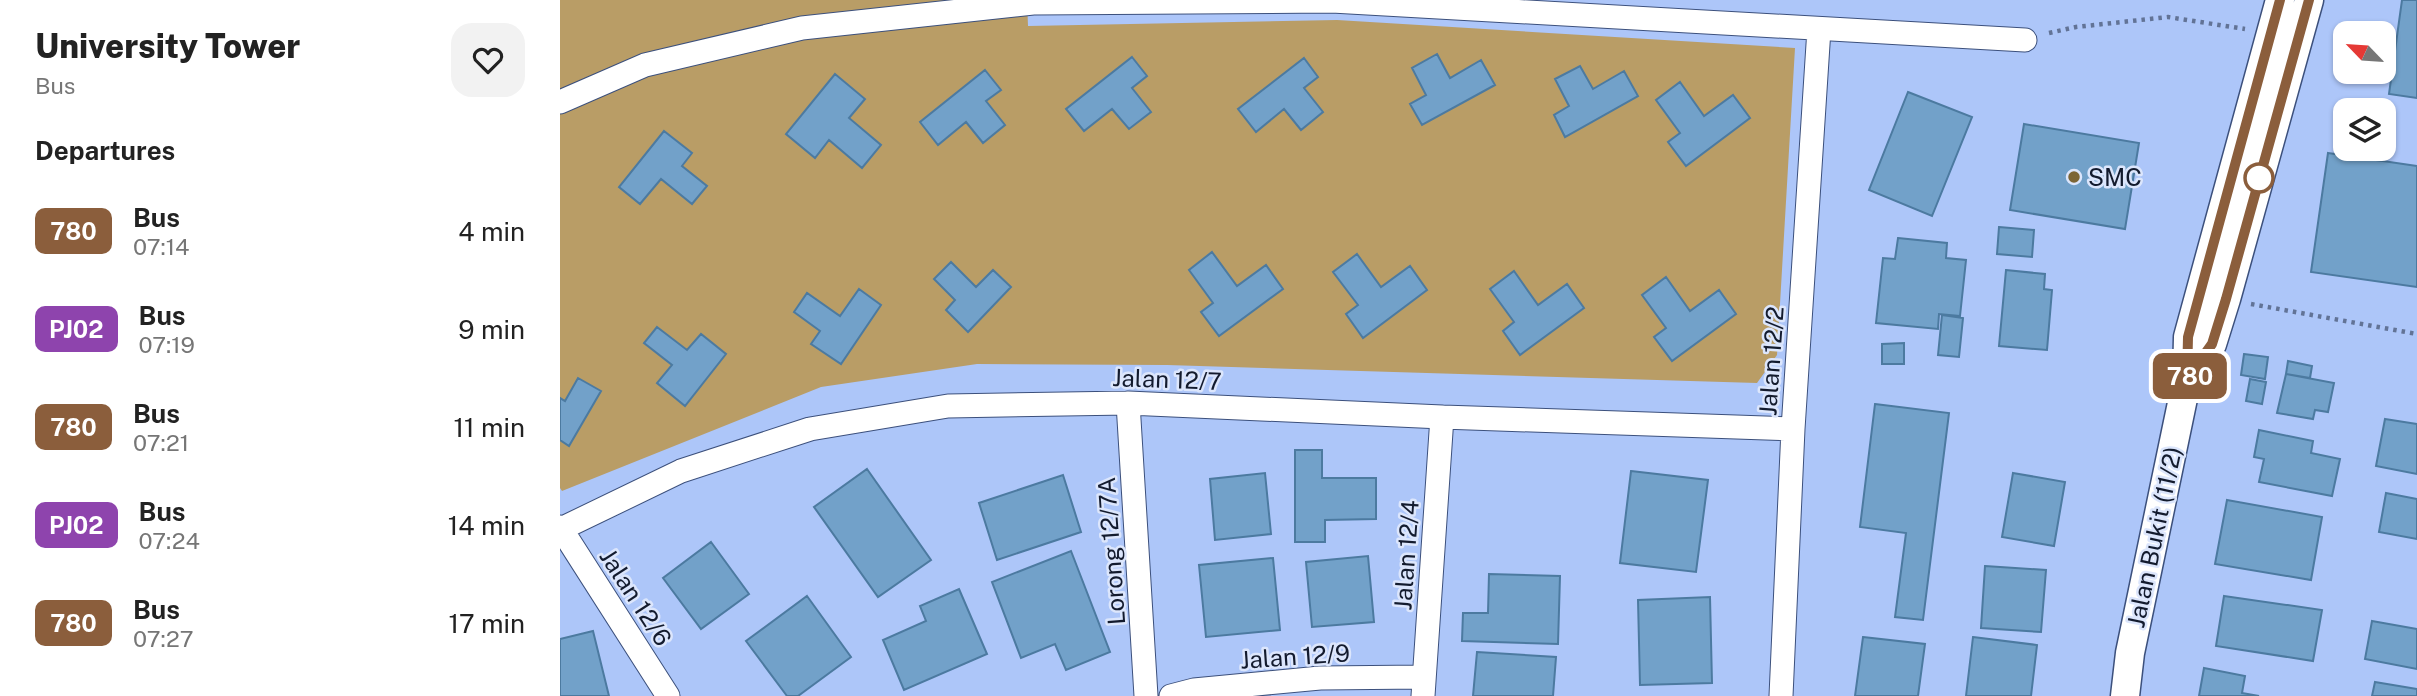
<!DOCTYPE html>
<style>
body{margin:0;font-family:"Public Sans",sans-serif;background:#f2f2f2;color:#222;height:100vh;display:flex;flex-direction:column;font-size:26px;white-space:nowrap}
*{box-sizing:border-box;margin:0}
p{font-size:23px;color:#767676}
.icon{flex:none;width:38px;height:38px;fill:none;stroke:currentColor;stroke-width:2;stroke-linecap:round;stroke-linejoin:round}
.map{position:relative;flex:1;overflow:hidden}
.sheet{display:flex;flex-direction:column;background:#fff;width:560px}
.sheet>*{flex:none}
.badge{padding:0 14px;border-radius:10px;font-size:24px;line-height:46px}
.needle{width:46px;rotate:295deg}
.controls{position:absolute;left:1773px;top:21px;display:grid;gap:14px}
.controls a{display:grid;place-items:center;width:63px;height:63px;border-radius:14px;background:#fff;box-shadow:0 2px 5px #0004;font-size:35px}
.map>.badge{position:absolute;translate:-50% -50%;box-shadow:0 0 0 4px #fff}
h2{padding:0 35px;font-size:26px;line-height:63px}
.round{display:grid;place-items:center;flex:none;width:74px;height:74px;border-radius:21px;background:#f2f2f2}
.overview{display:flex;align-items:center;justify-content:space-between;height:119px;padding:0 35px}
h1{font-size:33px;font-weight:800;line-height:52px}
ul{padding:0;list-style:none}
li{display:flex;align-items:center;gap:21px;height:98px;padding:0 35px}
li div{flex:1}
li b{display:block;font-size:26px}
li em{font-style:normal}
li .badge{min-width:77px;font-weight:700;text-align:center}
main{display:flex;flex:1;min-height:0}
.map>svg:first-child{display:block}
.green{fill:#b99d66}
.building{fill:#72a1c9;stroke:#4c7aa0;stroke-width:2}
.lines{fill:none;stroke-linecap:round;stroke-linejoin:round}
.minor-casing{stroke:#3c507c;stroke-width:25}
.tertiary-casing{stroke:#3c507c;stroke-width:31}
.path{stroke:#627396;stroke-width:4.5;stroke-dasharray:3.5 5;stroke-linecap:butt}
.minor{stroke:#fff;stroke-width:23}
.tertiary{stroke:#fff;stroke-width:28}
.line-casing{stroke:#fff;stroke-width:16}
.line{stroke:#8b5e3c;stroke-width:10}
.poi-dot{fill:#7c6535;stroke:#dce6fc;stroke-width:2.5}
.stop-dot{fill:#fff;stroke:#8b5e3c;stroke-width:3.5}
.labels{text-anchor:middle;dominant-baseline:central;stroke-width:5;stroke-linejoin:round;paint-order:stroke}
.poi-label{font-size:24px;fill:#131b2e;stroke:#dce6fc;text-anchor:start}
.street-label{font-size:24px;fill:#131b2e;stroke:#dce6fc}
</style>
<main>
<section class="sheet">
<div class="overview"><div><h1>University Tower</h1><p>Bus</p></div><a class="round"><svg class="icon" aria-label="heart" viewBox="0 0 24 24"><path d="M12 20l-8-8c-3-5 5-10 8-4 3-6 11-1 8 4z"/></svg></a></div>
<h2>Departures</h2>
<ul>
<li><span class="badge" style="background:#8b5e3c;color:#fff">780</span><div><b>Bus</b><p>07:14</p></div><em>4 min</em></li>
<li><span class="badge" style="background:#8e44ad;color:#fff">PJ02</span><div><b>Bus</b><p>07:19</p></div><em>9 min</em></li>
<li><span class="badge" style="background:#8b5e3c;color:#fff">780</span><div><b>Bus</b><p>07:21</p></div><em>11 min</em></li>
<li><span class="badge" style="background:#8e44ad;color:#fff">PJ02</span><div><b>Bus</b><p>07:24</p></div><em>14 min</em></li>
<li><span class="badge" style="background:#8b5e3c;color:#fff">780</span><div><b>Bus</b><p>07:27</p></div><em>17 min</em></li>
</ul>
</section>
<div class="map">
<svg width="1857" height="696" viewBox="0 0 1857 696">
<rect width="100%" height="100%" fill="#adc6f9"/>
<path class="green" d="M0 0H467L468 26 777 20 1235 48 1217 355 1197 383 607 365 417 364 261 387 2 491 0 488Z"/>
<path class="building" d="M1842 0H1857V98L1829 94Z
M877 54 890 78 921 60 935 85 862 125 850 104 866 95 852 68Z
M572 57 587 76 572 88 591 112 569 129 552 109 524 131 506 109Z
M744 58 758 77 744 88 763 112 741 130 724 109 696 132 678 109Z
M1020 66 1033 89 1064 71 1078 96 1005 137 994 115 1009 106 995 79Z
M425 70 441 90 426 101 445 125 423 143 406 122 378 145 360 122Z
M275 74 305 99 289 118 321 145 302 168 269 140 255 158 226 134Z
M1120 82 1144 116 1173 95 1190 118 1126 166 1108 142 1120 133 1096 100Z
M1348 92 1412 117 1372 216 1309 190Z
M1464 124 1579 143 1565 229 1450 210Z
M104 131 132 153 122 166 147 186 132 204 101 179 80 204 59 187Z
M1768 153 1857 166V287L1751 272Z
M1439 227 1474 230 1472 257 1437 254Z
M1338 238 1387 243 1386 258 1406 260 1400 316 1379 314 1378 329 1316 323 1323 258 1335 259Z
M652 252 677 286 706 265 723 289 659 336 641 312 653 303 629 270Z
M797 254 821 287 850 266 867 290 803 338 786 314 798 305 773 272Z
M391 262 416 287 433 270 451 287 408 332 386 310 395 300 374 279Z
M1446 270 1485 274 1484 289 1492 290 1487 350 1439 346Z
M954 271 978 305 1007 284 1024 308 960 355 943 331 954 322 930 289Z
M1106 277 1130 311 1159 290 1176 314 1112 361 1094 337 1106 328 1082 295Z
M299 289 321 305 281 364 251 344 260 331 234 312 247 293 280 316Z
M1382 315 1403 318 1399 357 1378 355Z
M97 327 127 350 141 334 166 354 125 406 97 383 112 365 84 343Z
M1344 343V364H1322V344Z
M1684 354 1708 357 1705 379 1681 375Z
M1728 361 1752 366 1750 378 1726 374Z
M1726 374 1774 383 1768 412 1755 410 1753 419 1717 413Z
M18 378 41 391 9 446 0 440V398L5 401Z
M1690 379 1706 382 1702 404 1686 401Z
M1315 404 1389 413 1363 620 1335 617 1346 533 1300 527Z
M1825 419 1857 424V474L1816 466Z
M1699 430 1753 441 1751 453 1780 459 1772 496 1699 482 1704 459 1694 457Z
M735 450H762V478H816V519L765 520V542H735Z
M307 469 371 560 318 597 254 507Z
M1071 471 1148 480 1136 572 1060 563Z
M705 473 711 534 655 540 650 479Z
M1453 473 1505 482 1494 546 1442 537Z
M503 475 521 532 437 560 419 503Z
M1826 493 1857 499V539L1819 532Z
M1667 500 1762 517 1751 580 1655 564Z
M151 542 189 594 141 629 103 578Z
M511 551 550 652 506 670 495 644 461 658 432 582Z
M808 556 814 622 752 627 746 562Z
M713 558 720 630 646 637 639 565Z
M1425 566 1486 570 1481 632 1421 628Z
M929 574 1000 576 998 644 902 641 903 613H928Z
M399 589 427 654 344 690 323 640 366 621 360 606Z
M247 596 291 657 238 696H227L186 641Z
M1664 596 1762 610 1753 661 1656 646Z
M1150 597 1152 683 1080 685 1078 600Z
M1812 621 1857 629V669L1805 659Z
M33 631 49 696H0V639Z
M1303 637 1365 644 1358 696H1295Z
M1413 637 1477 645 1471 696H1406Z
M917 652 996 657 993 696H913Z
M1644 668 1685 676 1682 693 1699 696H1639Z
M1815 682 1857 689V696H1812Z"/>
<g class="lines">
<g class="minor-casing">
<path id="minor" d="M0 102 85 65 242 28 473 3 772 1 1465 40
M568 403 586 696
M0 527 108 696
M1 529 121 471 250 429 388 406 568 403 882 417 1233 429
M611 696 634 690 760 678 863 677
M863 696 882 417
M1221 696 1233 429 1259 29"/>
</g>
<g class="tertiary-casing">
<path id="tertiary" d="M1627 379 1652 344 1666 299 1749 0
M1565 696 1570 653 1627 379 1628 337 1720 0"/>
</g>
<path class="path" d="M1489 33 1516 27 1608 17 1685 29
M1691 304 1857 334"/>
<use href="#minor" class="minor"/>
<use href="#tertiary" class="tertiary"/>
</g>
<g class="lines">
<g class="line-casing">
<path id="line" d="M1720 0 1628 337 1627 379 1652 344 1666 299 1749 0"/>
</g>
<use href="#line" class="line"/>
</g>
<circle class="poi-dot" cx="1514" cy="177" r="7"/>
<circle class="stop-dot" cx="1699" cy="178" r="14"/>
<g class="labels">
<g class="poi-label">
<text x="1528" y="177">SMC</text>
</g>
<g class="street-label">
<text transform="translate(1211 361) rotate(-86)">Jalan 12/2</text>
<text transform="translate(607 379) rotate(2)">Jalan 12/7</text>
<text transform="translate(1594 537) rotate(-78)">Jalan Bukit (11/2)</text>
<text transform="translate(551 551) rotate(-94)">Lorong 12/7A</text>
<text transform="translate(846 555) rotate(-86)">Jalan 12/4</text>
<text transform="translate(76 597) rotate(57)">Jalan 12/6</text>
<text transform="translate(735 656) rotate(-4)">Jalan 12/9</text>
</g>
</g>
</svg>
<div class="controls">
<a><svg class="needle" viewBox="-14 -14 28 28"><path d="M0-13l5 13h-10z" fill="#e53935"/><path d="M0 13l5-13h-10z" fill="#767676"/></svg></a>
<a><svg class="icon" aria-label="layers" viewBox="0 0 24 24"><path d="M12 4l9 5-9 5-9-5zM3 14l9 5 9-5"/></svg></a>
</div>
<b class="badge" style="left:1630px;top:376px;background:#8b5e3c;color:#fff">780</b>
</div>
</main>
